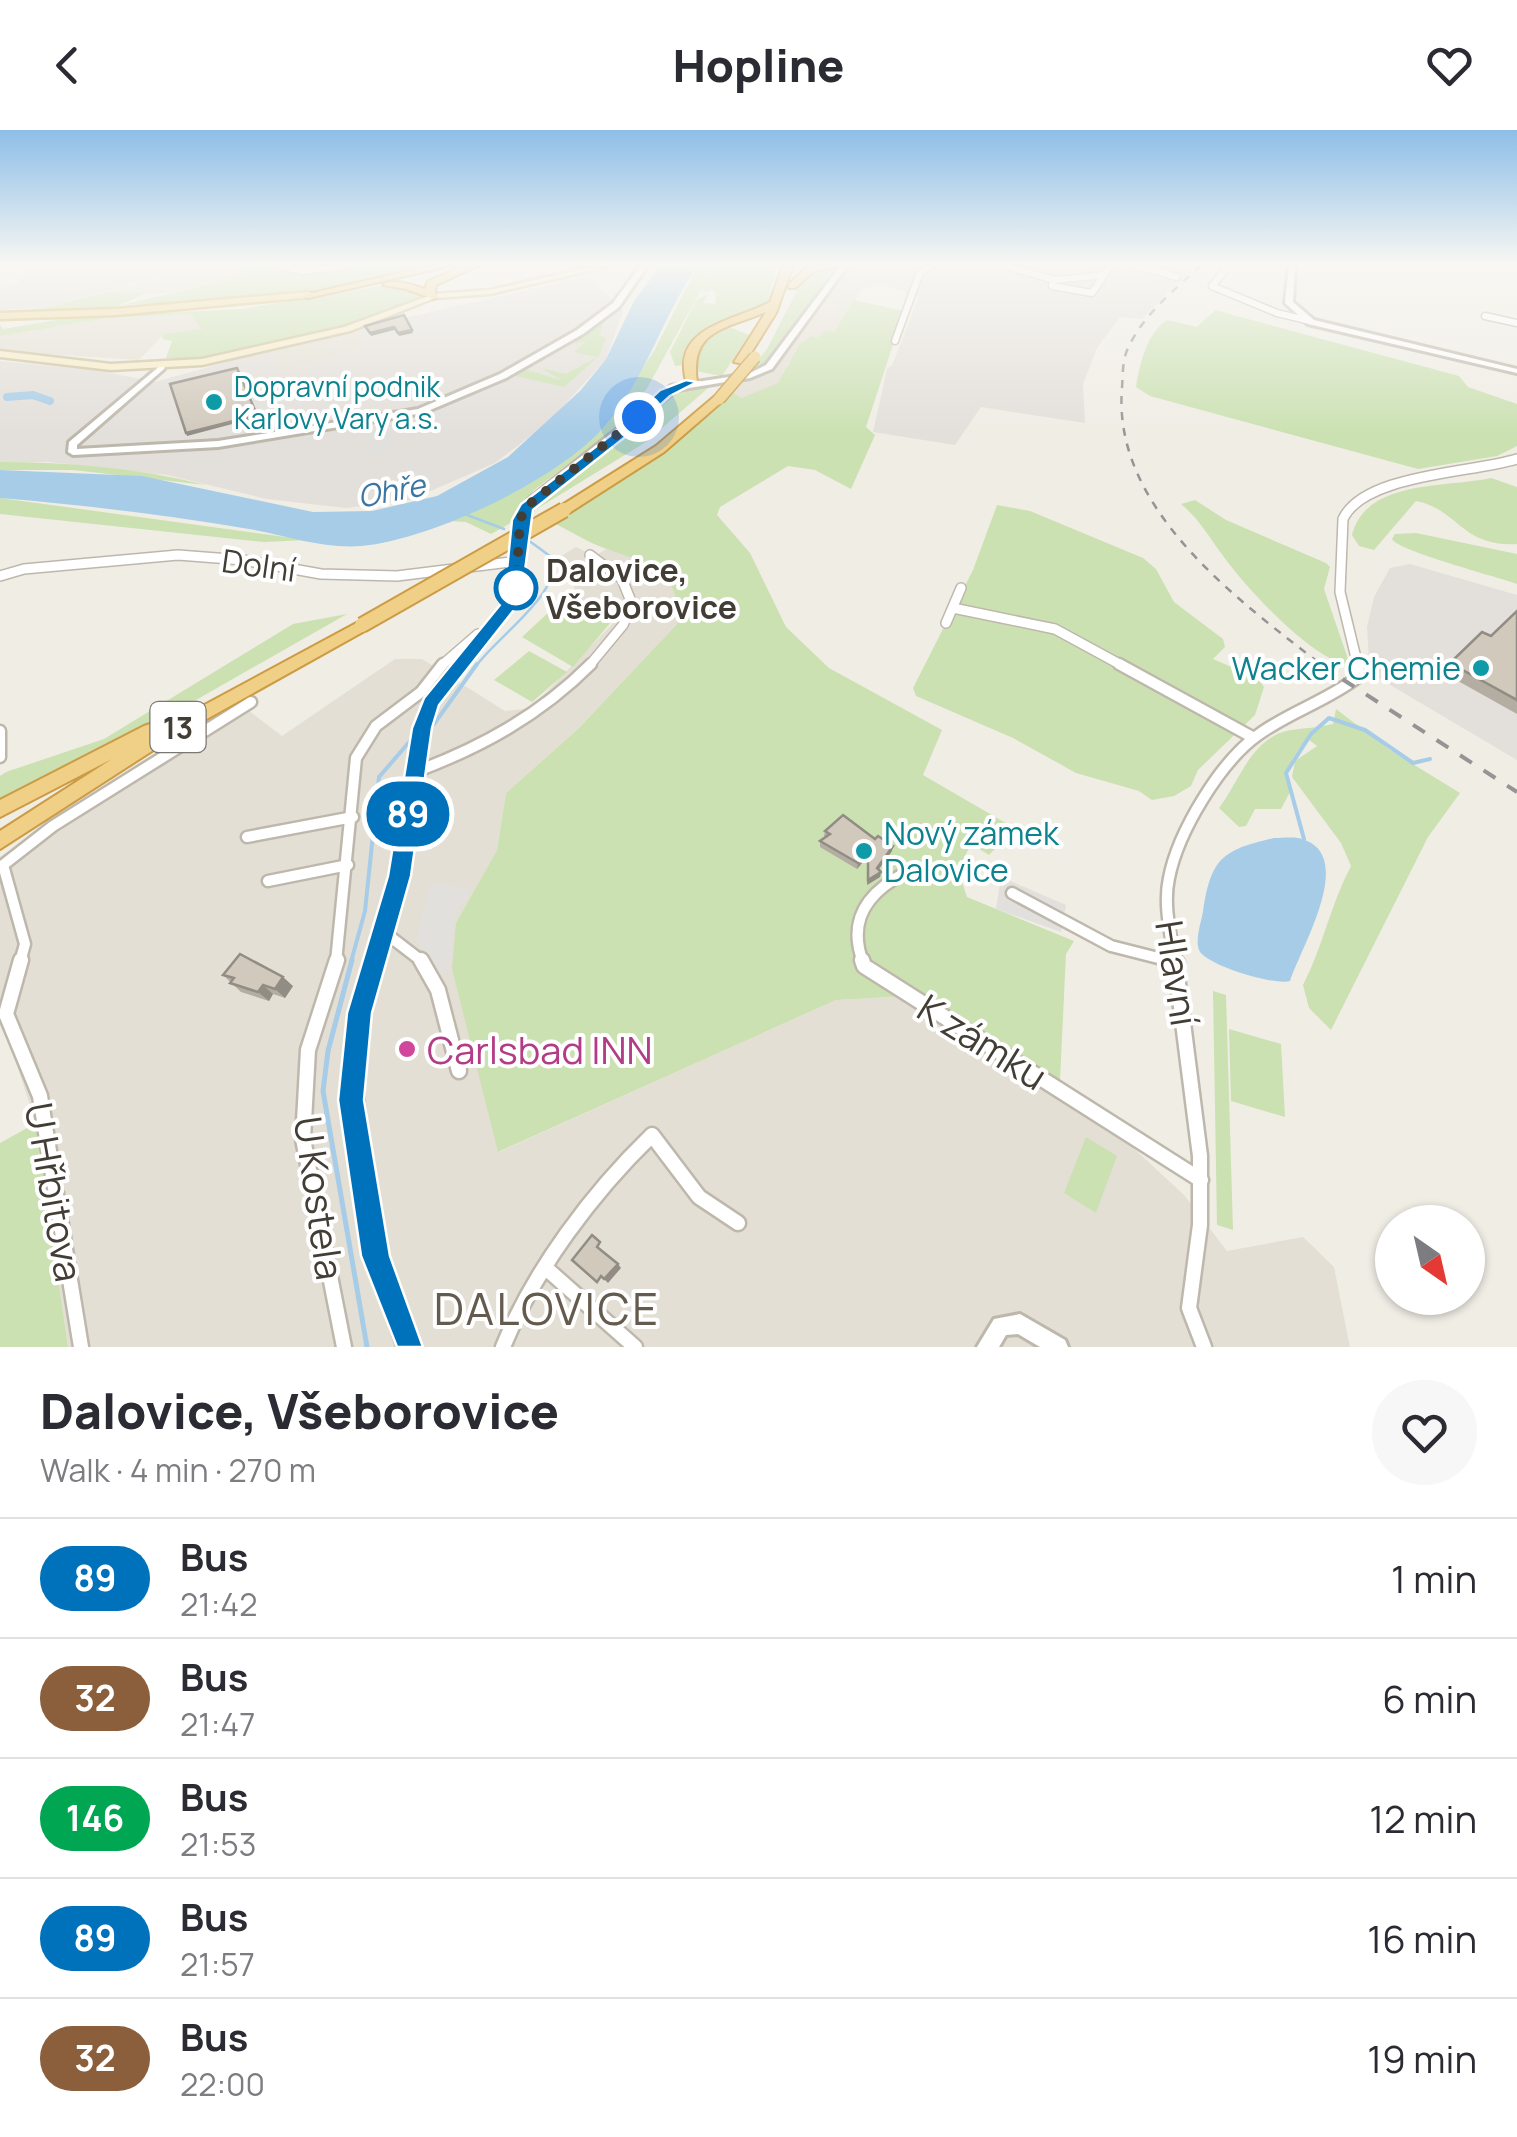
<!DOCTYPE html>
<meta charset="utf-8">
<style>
body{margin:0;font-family:Manrope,sans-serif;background:#f7f7f7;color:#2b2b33;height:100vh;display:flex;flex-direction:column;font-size:38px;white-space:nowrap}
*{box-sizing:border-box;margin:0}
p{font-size:32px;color:#7c7c81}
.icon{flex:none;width:55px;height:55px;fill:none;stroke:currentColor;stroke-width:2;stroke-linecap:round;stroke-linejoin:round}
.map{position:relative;height:1217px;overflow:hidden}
.drawer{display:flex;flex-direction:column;background:#fff;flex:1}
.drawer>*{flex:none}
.badge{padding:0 20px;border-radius:32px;font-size:35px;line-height:65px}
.needle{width:65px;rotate:146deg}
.tools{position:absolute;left:1375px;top:1075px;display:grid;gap:20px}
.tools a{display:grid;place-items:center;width:110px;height:110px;border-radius:50%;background:#fff;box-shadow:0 2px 8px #0004;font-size:50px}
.you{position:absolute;width:50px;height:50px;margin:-25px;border:8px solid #fff;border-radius:50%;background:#1a73e8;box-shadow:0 0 0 15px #1a73e833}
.map>.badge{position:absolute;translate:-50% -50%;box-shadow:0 0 0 5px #fff}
.round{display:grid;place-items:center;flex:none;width:105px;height:105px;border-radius:52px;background:#f7f7f7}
.headline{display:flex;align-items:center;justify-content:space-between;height:170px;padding:0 40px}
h1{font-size:48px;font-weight:800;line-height:75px}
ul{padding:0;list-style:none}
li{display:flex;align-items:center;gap:30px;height:120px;padding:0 40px;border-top:2px solid #e1e1e2}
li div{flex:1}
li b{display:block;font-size:38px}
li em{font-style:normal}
li .badge{min-width:110px;font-weight:700;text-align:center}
header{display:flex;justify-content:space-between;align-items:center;height:130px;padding:0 40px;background:#fff;font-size:45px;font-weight:800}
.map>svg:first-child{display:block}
.residential{fill:#e4dfd4}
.industrial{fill:#e3dfda}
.green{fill:#cbe1b2}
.parking{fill:#e2e0dd}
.water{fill:#a7cce7}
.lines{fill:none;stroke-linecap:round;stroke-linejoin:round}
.stream-far2{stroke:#a7cce7;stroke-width:2.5}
.stream-far1{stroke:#a7cce7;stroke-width:4}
.stream{stroke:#a7cce7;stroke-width:5}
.canal{stroke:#a7cce7;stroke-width:8}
.minor-far3-casing{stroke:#beb8ac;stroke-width:9}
.minor-far2-casing{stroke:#beb8ac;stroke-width:12}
.minor-far1-casing{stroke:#beb8ac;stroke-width:15}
.minor-casing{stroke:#beb8ac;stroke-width:19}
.tertiary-casing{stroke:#beb8ac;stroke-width:6}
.secondary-casing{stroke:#ccbf99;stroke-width:5}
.primary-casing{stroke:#d6b86e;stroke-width:5}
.trunk-casing{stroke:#cc9b44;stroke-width:4}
.minor-far3{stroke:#fff;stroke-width:6}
.minor-far2{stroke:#fff;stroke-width:9}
.minor-far1{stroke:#fff;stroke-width:10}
.minor{stroke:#fff;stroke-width:14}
.tertiary{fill:#fff;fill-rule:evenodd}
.secondary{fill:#f8edc7;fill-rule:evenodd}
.primary{fill:#f3db9b;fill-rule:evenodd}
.trunk{fill:#f0d086;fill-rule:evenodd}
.rail-far1{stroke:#949494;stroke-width:2.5;stroke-dasharray:8 8;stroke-linecap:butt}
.rail{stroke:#949494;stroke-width:4;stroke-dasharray:14 14;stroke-linecap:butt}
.trunk-bridge-far1-casing{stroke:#cc9b44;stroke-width:14;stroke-linecap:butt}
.trunk-bridge-casing{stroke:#cc9b44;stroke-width:18;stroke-linecap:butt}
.trunk-bridge-far1{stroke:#f0d086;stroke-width:11}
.trunk-bridge{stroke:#f0d086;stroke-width:14}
.wall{fill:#b4ada2}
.shaded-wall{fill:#928d84}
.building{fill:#d1c9bc;stroke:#928d84;stroke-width:2.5}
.line{fill:#0072bc;stroke:#fff;stroke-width:2.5}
.walk{stroke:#423d35;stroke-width:10;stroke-dasharray:0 18}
.culture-dot{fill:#0f9aa8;stroke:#fff;stroke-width:4}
.stop-dot{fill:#fff;stroke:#0072bc;stroke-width:5}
.hotel-dot{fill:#d1479c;stroke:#fff;stroke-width:4}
.labels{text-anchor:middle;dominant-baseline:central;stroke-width:8;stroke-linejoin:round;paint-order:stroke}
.far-culture-label{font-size:28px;fill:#0d838f;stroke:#fff;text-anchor:start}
.far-water-label{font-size:30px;font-style:italic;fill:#3b75a2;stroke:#fff}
.shield{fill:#fff;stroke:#7b7772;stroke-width:2.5}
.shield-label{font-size:30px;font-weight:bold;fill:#423d35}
.street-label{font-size:32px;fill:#423d35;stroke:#fff}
.stop-label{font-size:32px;font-weight:bold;fill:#423d35;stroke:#fff;text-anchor:start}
.culture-label{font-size:32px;fill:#0d838f;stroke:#fff;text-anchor:end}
.near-street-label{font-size:38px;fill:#423d35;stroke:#fff}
.near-hotel-label{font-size:38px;fill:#b23c85;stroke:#fff;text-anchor:start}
.near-quarter-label{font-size:45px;letter-spacing:2.5px;fill:#645b4e;stroke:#fff}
</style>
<header><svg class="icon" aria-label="back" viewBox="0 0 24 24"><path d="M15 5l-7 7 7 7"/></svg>Hopline<svg class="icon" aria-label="heart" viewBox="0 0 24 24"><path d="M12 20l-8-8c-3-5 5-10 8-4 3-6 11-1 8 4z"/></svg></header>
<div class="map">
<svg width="1517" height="1217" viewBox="0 0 1517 1217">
<rect width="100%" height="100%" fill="#f0ede5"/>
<path class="residential" d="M195 135H371L240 147 168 163 122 166 108 162 188 141Z
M842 135H971L952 165 919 167 880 153 861 160 835 202 786 235 797 239 784 254 749 273 732 262 751 238 778 224Z
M977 135H1179L1193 140 1171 159 1157 155 1120 169 1096 164 1093 169 1033 156 1029 148Z
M190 184 203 199 164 204 139 230 0 221V206L109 188Z
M356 199 367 218 284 242 266 221Z
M576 417 595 426 606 419 624 422 645 431 673 454 680 473 677 494 578 599 506 663 497 720 456 793 499 1022 836 870 926 865 1060 950 1184 1065 1227 1121 1303 1107 1334 1137 1350 1217H68L36 993 0 885V727L244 577 282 606 395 529H422L505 581 531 578 619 487 581 470 558 428Z"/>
<path class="industrial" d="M20 135H188V139L43 178 0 180V158L18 154 26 144Z
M971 135 1030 148 1035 157 1093 169 1096 164 1120 169 1130 151 1171 159 1142 189 1120 187 1097 218 1083 254 1085 293 981 277 955 315 873 302 887 239 892 235 919 167 952 165Z
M590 146 623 182 606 229 549 292 495 333 410 370 346 378 267 369 167 345 49 332H0V231L95 240 155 252 267 221 284 242 367 218 356 199Z
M1410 434 1517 465V630L1370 543 1367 497 1374 467 1390 438Z"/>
<path class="green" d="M249 135H275L303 143 371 135H442L281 167 122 175 240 147Z
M698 135H712L707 149 646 260 615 299 534 360 509 394 491 404 466 392 449 391 516 361 601 300 654 221Z
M714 135H777L767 175C734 187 691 194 683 235L675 236 670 222 696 170 709 164 703 173 716 174 715 160 701 163Z
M826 138 832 140 828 147 832 149 770 234 748 243 767 219 805 145Z
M381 156 405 157 420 166C389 194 209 234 166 228L172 211 162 209 164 204 202 199 190 184 109 188 0 206V195L3 199 75 187 241 179Z
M108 162 146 163 109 180 0 182 43 178Z
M853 170 904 181 866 297 875 305 851 359 815 340 788 336 720 377 717 385 750 423 786 497 829 538 942 600 923 645 1009 695 1010 703 989 725 971 714 958 740 967 767 1074 811 1066 824 1060 950 926 865 836 870 498 1022 452 839 456 793 497 720 506 663 578 599 677 494C683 440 646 433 604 418 587 412 570 401 554 393L656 329 732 262 742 268 778 253 800 214 812 206 818 208 825 200 835 202Z
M1215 180 1459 246 1468 257 1517 274V316L1497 326 1418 339 1150 266 1136 257C1140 234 1146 204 1167 190L1197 197Z
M605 190 599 205 606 208 599 226 564 257 515 246 525 239 563 251 541 238 566 244 597 227 574 222 585 212 570 214Z
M732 198 749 205 722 246 695 241C696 216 706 202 732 198Z
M714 253 646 312 527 385 542 366 661 270 681 259Z
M0 332C69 332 139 338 206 355L73 340H0Z
M1491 348 1517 357V414C1461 417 1458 379 1416 371L1374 420 1359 416 1352 405C1366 349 1446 358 1491 348Z
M0 368 308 410 264 412 0 384Z
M1195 370 1226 390 1326 433 1330 437 1324 459 1349 532 1343 534C1304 521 1245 457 1221 423 1207 404 1199 389 1181 374Z
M997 375 1030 381 1143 428 1156 439 1174 472 1223 509 1225 517 1213 529 1257 548 1264 557 1255 585 1198 640 1191 656 1174 666 1152 670 1139 661 1076 643 1013 608 916 566 913 558 973 440Z
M1416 403 1517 424V454C1495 446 1398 421 1392 409L1395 404Z
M578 469 617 485 573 537 522 507 550 481 561 486Z
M347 484 161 590 0 674V646L6 642 104 609 293 494Z
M529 521 567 542 532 572 494 550Z
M1336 579 1390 620 1460 663 1428 707 1331 900 1309 878 1303 855C1323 816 1331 773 1351 736L1341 713 1292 647 1295 631 1317 616 1308 609C1293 624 1283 641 1290 662L1281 679H1255L1246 696 1239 697 1219 678C1239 652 1250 611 1286 601 1300 598 1318 598 1333 594Z
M1213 861 1226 865 1233 1100 1217 1095Z
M1229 899 1281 914 1285 987 1231 971Z
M36 993 68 1217H0V1013Z
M1086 1007 1117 1026 1096 1083 1064 1063Z"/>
<path class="parking" d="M466 267 474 272 446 285 450 288 388 306 396 320 416 336 408 339 389 320 369 325 364 301 371 295 441 281Z
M1001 747 1066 775 1061 802 996 779Z
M431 752 471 760 453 791 450 842 438 844 416 809Z"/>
<path class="water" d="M661 135H698C662 186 646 250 603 298 556 351 430 410 361 416 323 419 285 405 249 399 167 385 83 375 0 368V340L142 346 313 382 372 381 437 366 508 327 581 260 606 229 634 171Z
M1274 708C1283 708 1297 706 1305 710 1355 729 1301 817 1290 851 1275 856 1205 835 1199 820 1195 810 1201 792 1203 782 1211 729 1221 720 1274 708Z"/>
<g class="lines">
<path class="stream-far2" d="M462 383 504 399
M476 536C497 507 559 465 554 429L528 410"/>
<path class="stream-far1" d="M434 594 477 534
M1304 709 1286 643 1311 604 1329 588 1365 600 1413 633 1430 629
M351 832 365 781 379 647 411 610"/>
<path class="stream" d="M352 830 328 921 323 961 367 1217"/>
<path class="canal" d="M7 267 33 265 50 271"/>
<g class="minor-far3-casing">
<path id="minor-far3" d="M279 135 303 141 350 135
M1002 135 1055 150 1103 145
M1135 135 1177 147
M1224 142 1212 156 1277 183 1310 191
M1053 152 1052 156 1092 163 1111 135
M1485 186 1517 193
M895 211 920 142 932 135"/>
</g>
<g class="minor-far2-casing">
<path id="minor-far2" d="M0 446 24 439 178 425 243 430 321 444 397 446 518 431
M953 478 1055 499 1123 536
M946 493 961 458
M441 536 478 504 485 507
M589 536 623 495 632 474 622 449 590 425
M1358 536 1340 462 1343 389C1364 344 1472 343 1517 329"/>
</g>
<g class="minor-far1-casing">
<path id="minor-far1" d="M1119 534 1254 608
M0 601V627
M415 642C482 617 540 585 591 534
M247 707 353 687
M268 751 348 735
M1012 763 1111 816 1174 832
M384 802 423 832
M20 832 25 814 3 735 53 696 251 572
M336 832 356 628 376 596 421 562 443 534
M863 832C847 790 868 762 905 743
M1175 832C1171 805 1163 775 1169 748 1178 702 1220 632 1258 605 1289 582 1327 571 1358 547L1359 534"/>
</g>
<g class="minor-casing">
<path id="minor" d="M21 830 6 884 40 966 81 1217
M337 830 308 920 303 1009 344 1217
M421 830 438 860 459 941
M862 830 864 836 1201 1050
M1164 830 1177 833
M1175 830 1200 1026V1095L1189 1178 1204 1217
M548 1140 635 1217
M503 1217C534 1140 593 1062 652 1005L699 1067 738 1093"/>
</g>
<g class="tertiary-casing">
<path id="tertiary" d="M641 135H648L619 177 583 204 506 248 423 283 218 317 73 325 68 322 69 312 161 235 165 237 164 239 77 315V319L218 311 418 279 500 244 577 200 613 173Z
M841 135H848L772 239 750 248 677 260 536 373 525 390 517 471 436 575 428 598 407 746 367 883 361 924 365 1017 385 1127 418 1217H398L367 1127 347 1017 345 924 351 883 393 746 416 598 427 570 507 470 515 390 529 369 671 256 748 244 766 235Z
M1289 135H1295L1293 172 1314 190 1517 239V243L1308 194 1285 173Z
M1020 1184 1065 1210 1068 1217H1040L1018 1204 1006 1205 999 1217H977L994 1189Z"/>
</g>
<g class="secondary-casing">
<path id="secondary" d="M600 135H614L490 164 435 168 350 201 202 235 111 240 0 227V221L111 234 202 229 344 197 434 164 490 160Z"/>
</g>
<g class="primary-casing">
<path id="primary" d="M308 162 311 163V167L116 185 0 189V183L116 179Z"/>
</g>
<g class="trunk-casing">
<path id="trunk" d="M435 135H454L308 168 303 165Z
M466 135H480L436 155 435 163 439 166 434 169 406 159 383 155C395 148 412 155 425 159L428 151Z
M783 135H793L776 183 744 234 734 232 766 182C727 199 689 199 697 252L687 254C669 197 732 192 770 172Z
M808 136 840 135 841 136 814 141 795 158H789V154Z
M715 266 725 269 664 322 569 383H559V377L656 316Z
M362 490 370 495 368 499 169 610 0 719V701L112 629 0 687V670L144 596 150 594 158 600Z"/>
</g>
<use href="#minor-far3" class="minor-far3"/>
<use href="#minor-far2" class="minor-far2"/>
<use href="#minor-far1" class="minor-far1"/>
<use href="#minor" class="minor"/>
<use href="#tertiary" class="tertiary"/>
<use href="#secondary" class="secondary"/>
<use href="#primary" class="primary"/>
<use href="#trunk" class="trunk"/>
<path class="rail-far1" d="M1201 135C1176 159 1146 182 1130 214 1122 228 1123 243 1122 258 1112 379 1238 470 1323 536"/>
<path class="rail" d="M1319 534 1517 662"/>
<g class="trunk-bridge-far1-casing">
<path id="trunk-bridge-far1" d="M719 269 755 227"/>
</g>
<g class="trunk-bridge-casing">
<path id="trunk-bridge" d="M362 495 564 380"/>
</g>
<use href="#trunk-bridge-far1" class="trunk-bridge-far1"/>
<use href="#trunk-bridge" class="trunk-bridge"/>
</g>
<path class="wall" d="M1517 481V584L1442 542 1450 533 1491 506Z
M825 701 892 721 879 739 881 742 880 747 867 755V727L857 739 820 717V711L826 707 824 706Z
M223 845 293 856 285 868 273 864 269 871 241 862Z"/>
<path class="shaded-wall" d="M394 197V200L371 206 370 203Z
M412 200 413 203 399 206 398 203Z
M237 238 259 287 187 306 186 303Z
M893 716 892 721 876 743 877 738Z
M868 722 867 727 857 739 858 733Z
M881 742 880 747 867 755 868 750Z
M283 847 293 856 285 868 275 859Z
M263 855 273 864 269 871 258 862Z
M618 1134 621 1138 608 1153 604 1149Z"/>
<path class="building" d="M404 185 412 200 398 203 394 197 370 203 365 196Z
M237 238 257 285 186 303 170 254Z
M1517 481V570L1450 533 1482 502 1491 506Z
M843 685 875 709 878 706 893 716 877 738 881 742 868 750V722L858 733 820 711 830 704 825 701Z
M240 824 283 847 275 859 263 855 258 862 230 853 234 848 223 845Z
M592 1105 600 1112 597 1117 618 1134 604 1149 601 1146 597 1152 572 1130Z"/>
<linearGradient id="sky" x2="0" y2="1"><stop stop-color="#8ebee8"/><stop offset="0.44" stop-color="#f8f7f3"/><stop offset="1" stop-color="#f8f7f3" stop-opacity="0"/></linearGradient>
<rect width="1517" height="305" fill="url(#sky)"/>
<path class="line" d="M686 250 697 252 670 266 624 308 533 380 521 471 439 575 432 598 411 746 372 883 364 970 390 1126 423 1217H397L361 1126 338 970 347 883 388 746 412 598 424 568 504 470 512 390 521 374 615 302 660 260Z"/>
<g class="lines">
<path class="walk" d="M516 458 520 390 526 377 639 287"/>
</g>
<g class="culture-dot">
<circle cx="214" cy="272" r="10"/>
<circle cx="1481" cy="538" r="10"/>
<circle cx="864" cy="721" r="10"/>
</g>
<circle class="stop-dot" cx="516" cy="458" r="20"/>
<circle class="hotel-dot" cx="407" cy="919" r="10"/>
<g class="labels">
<g class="far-culture-label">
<text x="234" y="256">Dopravní podnik<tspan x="234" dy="32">Karlovy Vary a.s.</tspan></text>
</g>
<g class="far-water-label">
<text transform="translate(391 360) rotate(-11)">Ohře</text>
</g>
<rect class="shield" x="150.5" y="572" width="55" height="50" rx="8"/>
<g class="shield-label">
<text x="178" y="597">13</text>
</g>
<g class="street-label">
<text transform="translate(259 435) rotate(8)">Dolní</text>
</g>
<g class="stop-label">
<text x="546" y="440">Dalovice,<tspan x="546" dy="37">Všeborovice</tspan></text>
</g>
<g class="culture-label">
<text x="1461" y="538">Wacker Chemie</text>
<text x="884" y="703" text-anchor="start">Nový zámek<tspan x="884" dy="37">Dalovice</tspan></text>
</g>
<g class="near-street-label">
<text transform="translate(1178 843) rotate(81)">Hlavní</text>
<text transform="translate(983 911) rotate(32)">K zámku</text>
<text transform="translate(55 1062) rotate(80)">U Hřbitova</text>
<text transform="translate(320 1068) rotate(82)">U Kostela</text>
</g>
<g class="near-hotel-label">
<text x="427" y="919">Carlsbad INN</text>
</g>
<g class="near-quarter-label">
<text x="547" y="1178">DALOVICE</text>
</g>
</g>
</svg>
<div class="tools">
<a><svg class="needle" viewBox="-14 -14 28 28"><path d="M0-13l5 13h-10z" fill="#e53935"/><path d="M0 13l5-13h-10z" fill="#7c7c81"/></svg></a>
</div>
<div class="you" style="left:639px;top:287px"></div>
<b class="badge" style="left:408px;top:684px;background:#0072bc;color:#fff">89</b>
</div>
<section class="drawer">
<div class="headline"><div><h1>Dalovice, Všeborovice</h1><p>Walk · 4 min · 270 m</p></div><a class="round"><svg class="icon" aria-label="heart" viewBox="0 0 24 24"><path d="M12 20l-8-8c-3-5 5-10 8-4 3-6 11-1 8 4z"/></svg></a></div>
<ul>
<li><span class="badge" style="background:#0072bc;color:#fff">89</span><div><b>Bus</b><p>21:42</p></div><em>1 min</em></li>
<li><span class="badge" style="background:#8b5e3c;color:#fff">32</span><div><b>Bus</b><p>21:47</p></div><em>6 min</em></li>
<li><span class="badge" style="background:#00a651;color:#fff">146</span><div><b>Bus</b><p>21:53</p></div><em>12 min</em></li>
<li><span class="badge" style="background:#0072bc;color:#fff">89</span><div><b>Bus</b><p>21:57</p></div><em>16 min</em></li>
<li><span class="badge" style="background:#8b5e3c;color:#fff">32</span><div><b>Bus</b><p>22:00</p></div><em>19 min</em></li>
</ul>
</section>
